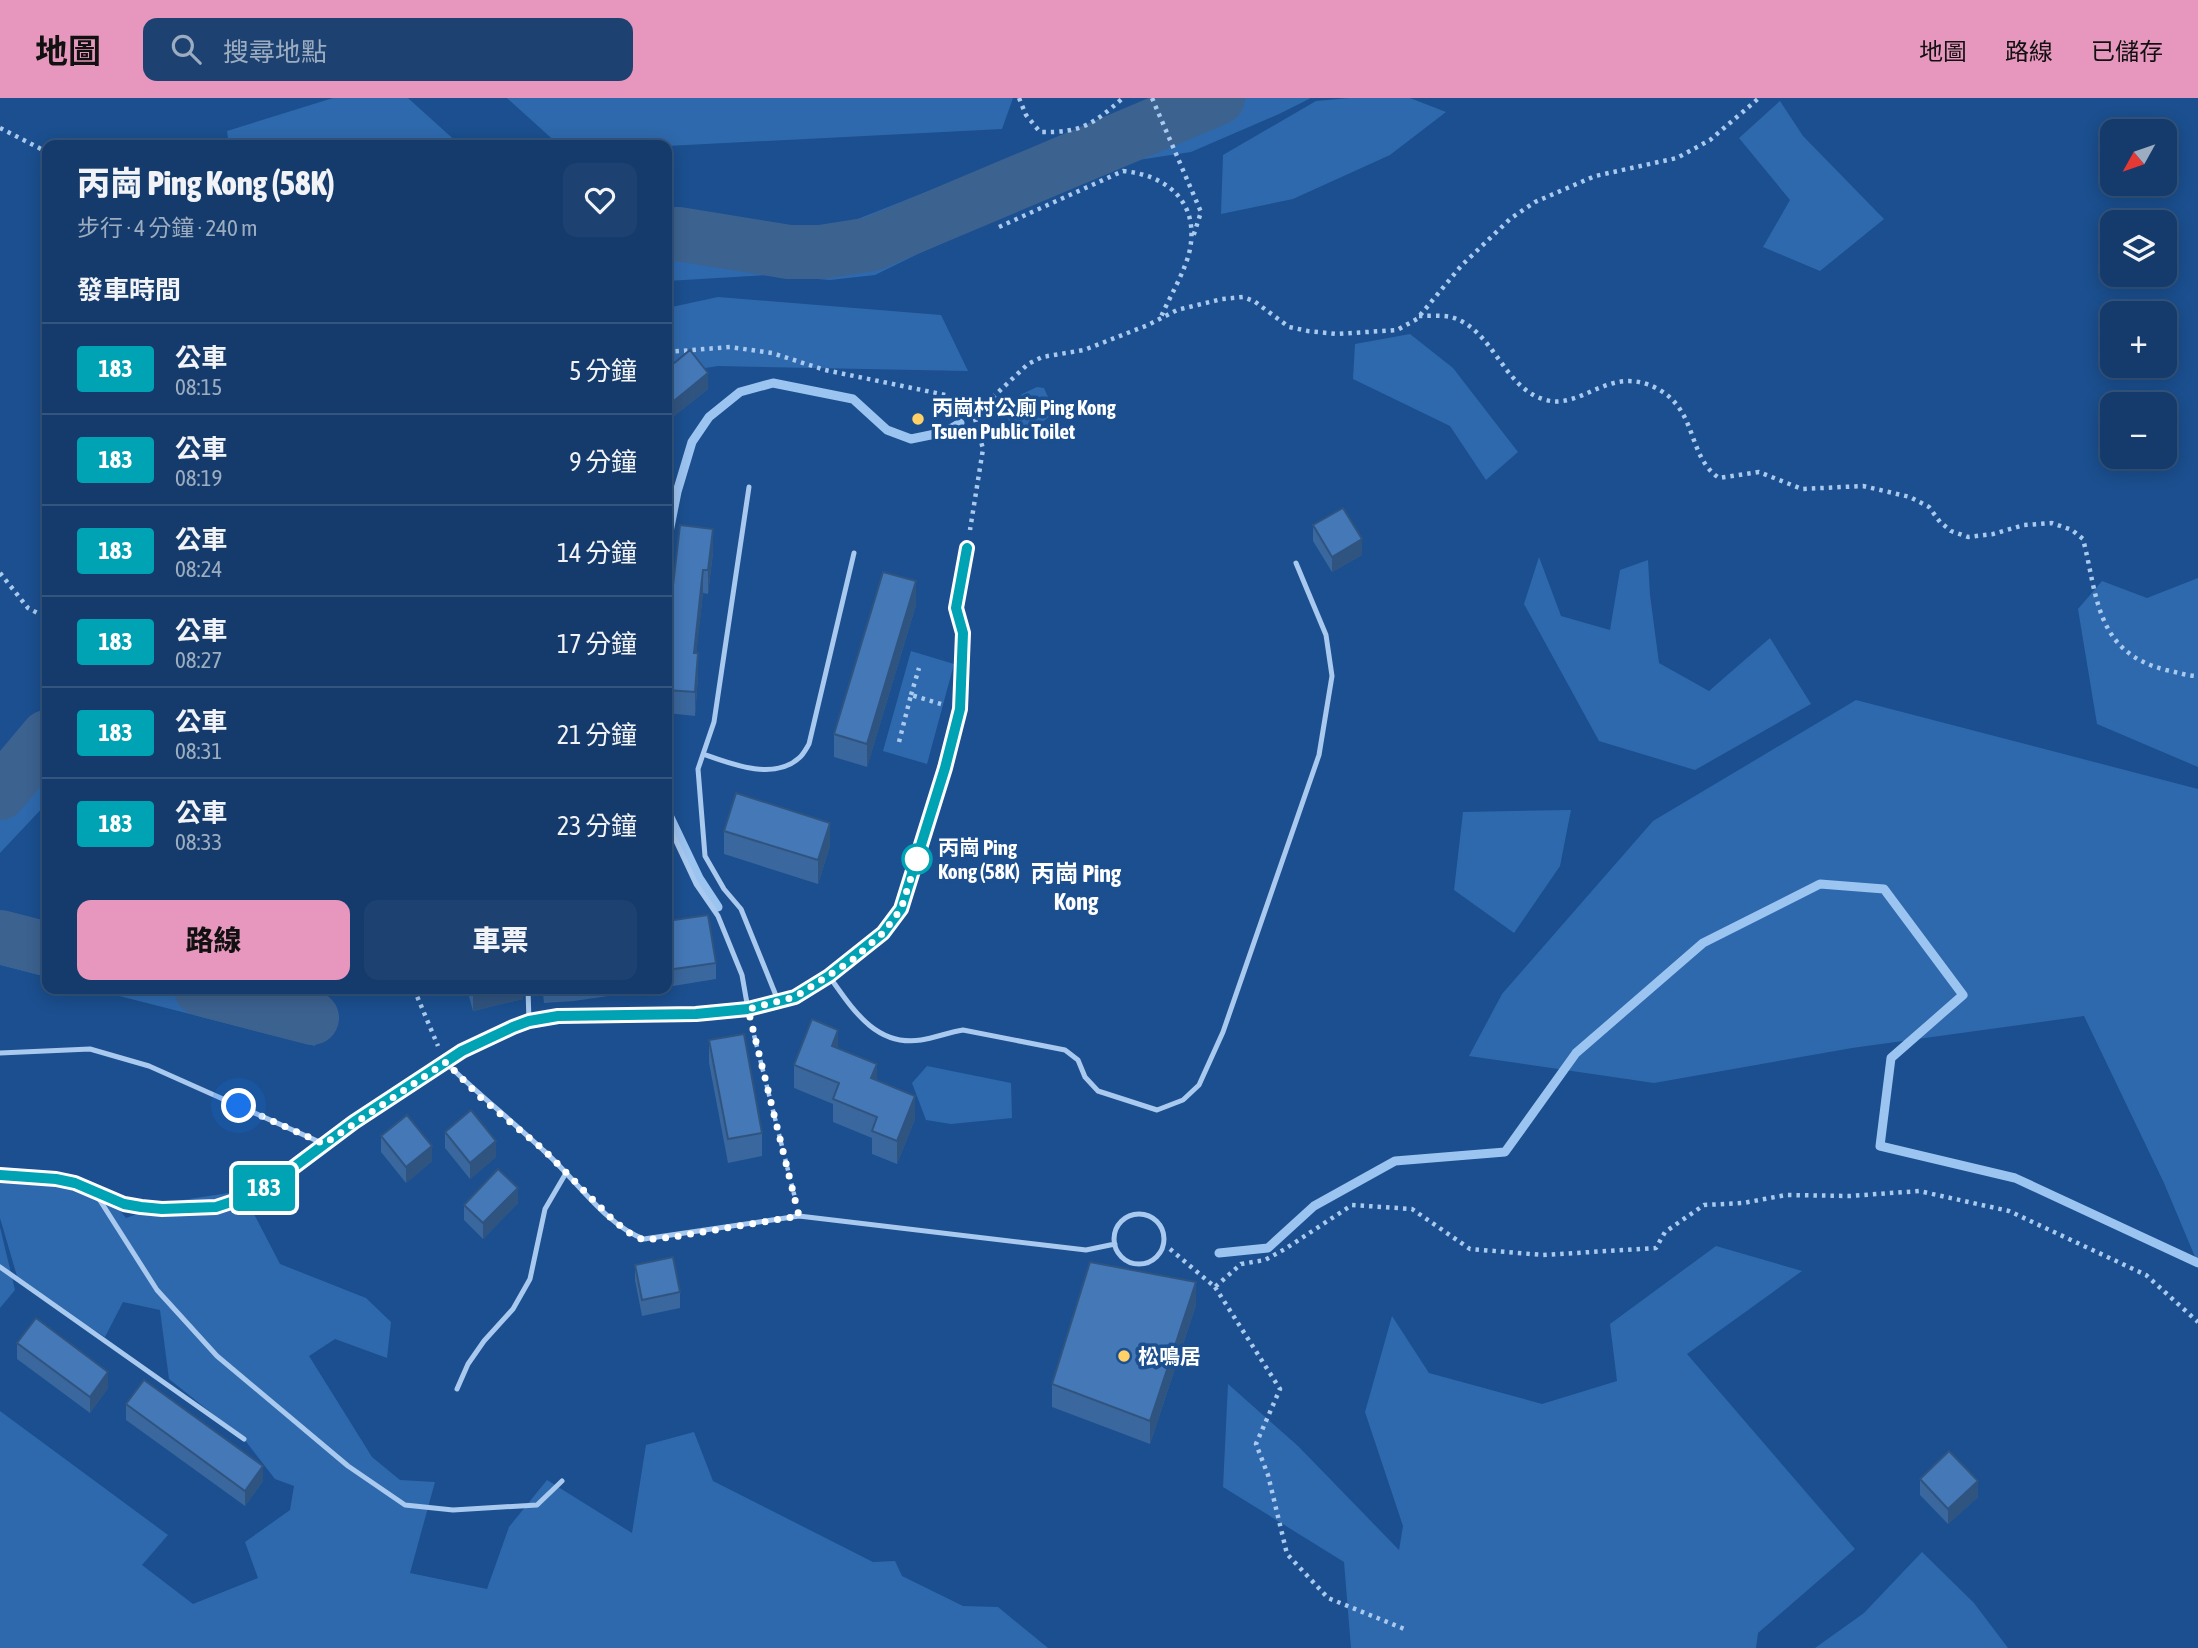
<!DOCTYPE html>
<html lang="zh-TW">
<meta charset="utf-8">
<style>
body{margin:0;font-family:"Asap Condensed","Noto Sans TC",sans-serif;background:#1d4271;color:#f1f3f6;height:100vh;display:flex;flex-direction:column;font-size:26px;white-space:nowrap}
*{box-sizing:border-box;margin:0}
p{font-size:23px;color:#9dadc1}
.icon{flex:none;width:38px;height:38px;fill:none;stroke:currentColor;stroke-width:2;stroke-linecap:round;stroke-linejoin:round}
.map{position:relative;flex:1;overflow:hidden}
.panel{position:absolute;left:42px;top:42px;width:630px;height:854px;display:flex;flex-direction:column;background:#143b6b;border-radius:14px;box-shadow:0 4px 18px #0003,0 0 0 2px #33557e}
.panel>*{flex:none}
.badge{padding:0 14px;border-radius:5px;font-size:24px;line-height:46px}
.needle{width:46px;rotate:230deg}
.tools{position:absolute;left:2100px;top:21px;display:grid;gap:14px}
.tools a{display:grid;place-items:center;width:77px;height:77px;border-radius:14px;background:#143b6b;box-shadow:0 4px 18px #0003,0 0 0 2px #33557e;font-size:35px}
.you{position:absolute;width:35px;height:35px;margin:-18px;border:5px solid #fff;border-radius:50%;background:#1a73e8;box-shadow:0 0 0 10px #1a73e833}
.map>.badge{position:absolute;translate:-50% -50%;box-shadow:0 0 0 4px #fff}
h2{padding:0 35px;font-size:26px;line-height:63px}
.round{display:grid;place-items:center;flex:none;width:74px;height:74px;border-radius:14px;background:#1d4271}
.overview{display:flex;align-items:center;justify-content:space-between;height:119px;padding:0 35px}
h1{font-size:33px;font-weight:800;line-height:52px}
.cta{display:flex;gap:14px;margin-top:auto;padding:14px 35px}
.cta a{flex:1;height:80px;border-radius:14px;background:#e797bd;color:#111;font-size:28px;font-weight:800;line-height:80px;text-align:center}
.cta a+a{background:#1d4271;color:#f1f3f6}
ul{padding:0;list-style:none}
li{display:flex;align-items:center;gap:21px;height:91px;padding:0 35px;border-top:2px solid #33557e}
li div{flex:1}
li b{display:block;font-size:26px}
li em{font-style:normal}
li .badge{min-width:77px;font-weight:700;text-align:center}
header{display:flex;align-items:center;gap:42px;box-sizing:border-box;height:98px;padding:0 35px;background:#e797bd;color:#111}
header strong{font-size:33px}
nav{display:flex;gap:38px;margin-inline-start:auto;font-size:24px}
.search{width:490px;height:63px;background:#1d4271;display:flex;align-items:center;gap:18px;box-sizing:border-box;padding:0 24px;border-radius:14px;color:#9dadc1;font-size:26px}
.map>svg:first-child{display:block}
.green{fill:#2e69ad}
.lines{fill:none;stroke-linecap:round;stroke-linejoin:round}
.stream{stroke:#9cc4f0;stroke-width:9}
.river{stroke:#3c6290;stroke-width:54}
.path{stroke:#a9c9ee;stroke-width:4.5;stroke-dasharray:3.5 5;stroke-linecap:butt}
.service{stroke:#a9c9ee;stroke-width:5}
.minor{stroke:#a9c9ee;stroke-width:7}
.wall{fill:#3a679d}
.shaded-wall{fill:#305480}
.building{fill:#4478b7;stroke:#305480;stroke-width:2}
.line-casing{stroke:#fff;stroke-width:16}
.line{stroke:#00a3b4;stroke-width:10}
.walk{stroke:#fff;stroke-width:7;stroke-dasharray:0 12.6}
.poi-dot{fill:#ffd166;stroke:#1b4f8f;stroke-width:2.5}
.stop-dot{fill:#fff;stroke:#00a3b4;stroke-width:3.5}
.labels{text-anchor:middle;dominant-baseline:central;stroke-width:7;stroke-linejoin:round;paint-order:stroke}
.poi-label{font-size:21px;font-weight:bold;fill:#fff;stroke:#1b4f8f;text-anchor:start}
.stop-label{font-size:21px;font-weight:bold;fill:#fff;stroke:#1b4f8f;text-anchor:start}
.quarter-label{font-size:24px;font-weight:bold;fill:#fff;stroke:#1b4f8f}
</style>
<header>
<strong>地圖</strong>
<div class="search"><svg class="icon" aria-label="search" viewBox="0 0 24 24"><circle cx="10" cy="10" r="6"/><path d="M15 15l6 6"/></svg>搜尋地點</div>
<nav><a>地圖</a><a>路線</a><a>已儲存</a></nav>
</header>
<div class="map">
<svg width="2198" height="1550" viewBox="0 0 2198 1550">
<rect width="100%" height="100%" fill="#1b4f8f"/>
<path class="green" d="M333 0H408L460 47H229L227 33Z
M507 0H1013L1002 31 667 48 559 47Z
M1165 0H1311L1279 16 1191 54 1125 64 969 131 875 177 830 182 767 177 667 183V127L677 126 750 137 840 128 1012 60 1079 38Z
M1349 0H1410L1446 14 1390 57 1293 101 1221 116 1223 57 1316 3Z
M1780 3 1803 38 1884 121 1820 173 1763 149 1790 102 1739 40Z
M718 199 941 217 968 273 718 268 667 276V210Z
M1410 236 1453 270 1518 354 1486 382 1450 328 1353 281 1355 246Z
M1037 289 1044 290 1055 314 1020 342 1004 314 1022 296Z
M1539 459 1561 518 1610 532 1620 472 1648 462 1650 497 1659 565 1709 593 1770 540 1811 606 1695 672 1599 643 1524 506Z
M2198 480V669L2097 626 2078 511 2102 483 2147 500Z
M911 553 954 566 927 666 883 653Z
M1856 602 2198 691V1166L2164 1085 2084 918 1852 950 1654 985 1469 958 1502 896 1653 723Z
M47 607V705L0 755V664Z
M1571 712 1560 768 1514 835 1454 792 1463 714Z
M0 816 47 829V879L0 867Z
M92 891H277L319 902 315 948Z
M927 968 1011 985 1012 1020 951 1026 926 1022 912 985Z
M0 1078 108 1097 126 1120 169 1104 242 1093 280 1166 366 1200 391 1224 387 1260 335 1241 309 1258 372 1359 400 1382 435 1384 410 1475 487 1491 509 1429 547 1382 632 1435 646 1347 694 1334 713 1383 873 1464 895 1463 902 1478 963 1508 998 1509 1048 1550H0V1313L168 1437 142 1467 193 1506 258 1480 245 1444 290 1412 294 1388 275 1381 244 1341 169 1281 160 1212 123 1204 105 1239 19 1185 0 1120Z
M0 1129 15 1192 0 1210Z
M1716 1148 1802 1173 1687 1256 1855 1451 1758 1535 1756 1550H1351L1344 1464 1223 1389 1228 1286 1298 1348 1399 1452 1403 1428 1365 1314 1392 1218 1429 1275 1542 1306 1617 1283 1610 1226Z
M1922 1454 1974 1505 2008 1550H1815L1864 1515Z"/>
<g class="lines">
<path class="stream" d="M667 444 677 394 692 344 709 319 740 294 773 285 853 301 887 332 911 341 945 334 960 325
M667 713 699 780 718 809
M1219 1155 1268 1150 1314 1108 1395 1063 1505 1054 1576 955 1703 845 1820 786 1884 791 1963 897 1891 960 1880 1048 2015 1080 2198 1165"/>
<path class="river" d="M667 137 678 136 789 154H821L872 146 1218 0
M0 695 47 639
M0 839 47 851
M201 891 312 920"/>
<path class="path" d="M1019 0 1026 17 1040 34C1082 35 1093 26 1123 0
M1152 0 1201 114 1193 139
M0 30 47 54
M999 129 1123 73C1166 77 1199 103 1190 151 1186 172 1169 200 1160 221
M1419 218C1429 218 1442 217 1451 219 1494 231 1503 291 1546 302 1583 312 1610 265 1658 291 1698 313 1687 358 1719 380L1759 374 1802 391 1863 388 1910 399 1929 409 1940 424 1951 433 1968 439 1993 436 2024 427 2052 425 2072 432 2083 441C2098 499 2095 554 2166 572 2177 574 2187 578 2198 578
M667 254 730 249 772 255 825 272 946 297 974 317 983 351 970 432
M974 317 1028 266 1042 259 1084 252 1148 227 1177 212 1222 201 1243 199 1254 203 1289 229 1308 233 1337 236 1397 232 1417 221 1461 168 1510 121 1535 104 1595 78 1677 60 1710 42 1759 0
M0 475 28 510 47 520
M911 597 919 570
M899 644 911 597 941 606
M414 891 438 948
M752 929 795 1100
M1170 1151 1215 1189 1241 1166 1265 1162 1285 1151 1352 1107 1412 1111 1470 1151 1543 1157 1656 1150 1665 1134 1704 1107 1743 1105 1786 1097 1850 1098 1919 1093 2009 1113 2146 1177 2198 1224
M1215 1189 1280 1291 1256 1346 1268 1377 1287 1456 1328 1500 1407 1532"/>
<path class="service" d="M749 389 714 624 698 671 705 758 724 791 741 811 779 905
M703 656C731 666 774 683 799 660 803 657 806 651 809 646L854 455
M667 724 696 786 718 818 742 877 748 911
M829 878C852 910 875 949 921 942 935 940 949 934 963 932L1065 952 1078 962 1085 979 1098 993 1157 1012 1183 1002 1199 987 1223 934 1319 657 1332 578 1326 537 1296 465
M528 891 529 923
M0 955 90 951 149 968 324 1046
M445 964C477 995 511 1022 543 1052 574 1079 606 1128 644 1141L799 1118 1086 1152 1115 1146
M94 1093 157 1192 217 1258 348 1368 405 1407 453 1412 537 1407 562 1383
M1114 1141a25 25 0 1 1 50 0a25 25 0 1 1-50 0Z
M0 1169 244 1341
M457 1291 468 1266 484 1243 513 1211 530 1181 545 1111 566 1075"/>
<path class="minor" d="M0 1077 56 1081 75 1085 124 1106 141 1109H217L252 1097 270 1087 354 1024 462 953 497 935 529 923 558 918 696 916 748 911 795 899 829 878 851 863 883 835 901 811 945 670 960 611 963 535 956 510 967 450"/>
</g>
<path class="wall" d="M667 271 708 291 669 322 667 319Z
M1313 427 1362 457 1332 474 1313 443Z
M713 454 708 496 703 495 696 555 698 578 695 618 667 615V495L672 496Z
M916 507 867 669 834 659V636Z
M724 733 830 748 818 786 724 756Z
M667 823 716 865V881L667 889Z
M467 891H523V901L473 913Z
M533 891H656L574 903 544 905 543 896 533 898Z
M709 942 762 1035V1058L728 1065 709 965Z
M794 967 877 983 915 1021 897 1066 872 1056V1040L833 1024V1006L794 990Z
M445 1034 496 1059 470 1081 445 1050Z
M381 1038 432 1063 406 1085 381 1054Z
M518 1105 483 1141 464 1122V1107Z
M635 1167 680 1194V1210L642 1218 635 1182Z
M1196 1207 1150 1346 1052 1309V1286Z
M17 1245 108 1290 90 1315 17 1261Z
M126 1306 263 1383 245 1408 126 1322Z
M1920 1381 1978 1399 1948 1426 1920 1397Z"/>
<path class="shaded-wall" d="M708 275V291L669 322V307Z
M713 431V454L708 496V472Z
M1362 441V457L1332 474V459Z
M703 472V495L694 578V555Z
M916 483V507L867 669V646Z
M698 555V578L695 618V594Z
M830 725V748L818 786V762Z
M496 891H523V901L473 913V896Z
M533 891H543V896L533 898Z
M838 932V955L832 948Z
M877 966V989L871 980Z
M915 998V1021L897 1066V1043Z
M496 1043V1059L470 1081V1065Z
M432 1048V1063L406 1085V1069Z
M518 1090V1105L483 1141V1125Z
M1196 1184V1207L1150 1346V1323Z
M108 1274V1290L90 1315V1299Z
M263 1368V1383L245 1408V1393Z
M1978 1383V1399L1948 1426V1411Z"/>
<path class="building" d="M690 252 708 275 669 307 667 303V271Z
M1343 410 1362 441 1332 459 1313 427Z
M680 427 713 431 708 472H703L694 555H698L695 594 667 592V495L672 496Z
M883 474 916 483 867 646 834 636Z
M736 695 830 725 818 762 724 733Z
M708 817 716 865 667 872V823Z
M471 891H496L473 896Z
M812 921 838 932 832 948 877 966 871 980 915 998 897 1043 872 1033 877 1019 833 1001 839 985 794 967Z
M744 936 762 1035 728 1041 709 942Z
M471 1012 496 1043 470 1065 445 1034Z
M407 1017 432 1048 406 1069 381 1038Z
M498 1071 518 1090 483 1125 464 1107Z
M673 1159 680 1194 642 1202 635 1167Z
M1090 1164 1196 1184 1150 1323 1052 1286Z
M36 1220 108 1274 90 1299 17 1245Z
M144 1282 263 1368 245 1393 126 1306Z
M1949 1353 1978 1383 1948 1411 1920 1381Z"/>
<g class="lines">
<g class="line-casing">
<path id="line" d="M0 1077 56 1081 75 1085 124 1106 141 1109 162 1111 216 1109 252 1097 270 1087 354 1024 462 953 513 929 529 923 558 918 696 916 748 911 795 899 829 878 883 835 901 811 945 670 960 611 963 535 956 510 967 450"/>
</g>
<use href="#line" class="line"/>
<path class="walk" d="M239 1008 324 1046 446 964 480 999 544 1052 613 1122 632 1137 644 1142 673 1139 799 1118 748 911 795 899 851 863 883 835 901 811 917 761"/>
</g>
<g class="poi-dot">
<circle cx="918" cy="321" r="7"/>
<circle cx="1124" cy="1258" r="7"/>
</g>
<circle class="stop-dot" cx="917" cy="761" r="14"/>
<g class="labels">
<g class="poi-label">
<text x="932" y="309">丙崗村公廁 Ping Kong<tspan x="932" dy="24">Tsuen Public Toilet</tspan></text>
<text x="1138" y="1258">松鳴居</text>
</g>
<g class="stop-label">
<text x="938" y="749">丙崗 Ping<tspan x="938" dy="24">Kong (58K)</tspan></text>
</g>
<g class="quarter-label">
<text x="1076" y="775">丙崗 Ping<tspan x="1076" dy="28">Kong</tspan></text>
</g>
</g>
</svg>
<div class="tools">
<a><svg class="needle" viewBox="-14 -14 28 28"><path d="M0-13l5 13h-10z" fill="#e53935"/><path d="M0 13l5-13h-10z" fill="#9dadc1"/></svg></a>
<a><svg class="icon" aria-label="layers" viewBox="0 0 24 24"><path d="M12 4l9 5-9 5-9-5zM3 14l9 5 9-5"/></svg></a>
<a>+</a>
<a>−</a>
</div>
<div class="you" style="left:239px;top:1008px"></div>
<b class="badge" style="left:264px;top:1090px;background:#00a3b4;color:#fff">183</b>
<section class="panel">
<div class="overview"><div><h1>丙崗 Ping Kong (58K)</h1><p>步行 · 4 分鐘 · 240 m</p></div><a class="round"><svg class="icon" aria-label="heart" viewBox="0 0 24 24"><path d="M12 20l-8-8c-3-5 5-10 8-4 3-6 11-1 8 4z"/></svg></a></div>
<h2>發車時間</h2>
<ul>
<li><span class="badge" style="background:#00a3b4;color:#fff">183</span><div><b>公車</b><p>08:15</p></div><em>5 分鐘</em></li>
<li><span class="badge" style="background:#00a3b4;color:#fff">183</span><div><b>公車</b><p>08:19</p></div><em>9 分鐘</em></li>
<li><span class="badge" style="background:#00a3b4;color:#fff">183</span><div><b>公車</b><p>08:24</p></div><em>14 分鐘</em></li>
<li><span class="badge" style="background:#00a3b4;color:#fff">183</span><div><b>公車</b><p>08:27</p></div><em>17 分鐘</em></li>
<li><span class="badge" style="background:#00a3b4;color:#fff">183</span><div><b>公車</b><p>08:31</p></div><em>21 分鐘</em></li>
<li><span class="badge" style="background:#00a3b4;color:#fff">183</span><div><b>公車</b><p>08:33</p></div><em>23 分鐘</em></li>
</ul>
<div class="cta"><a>路線</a><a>車票</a></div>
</section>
</div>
